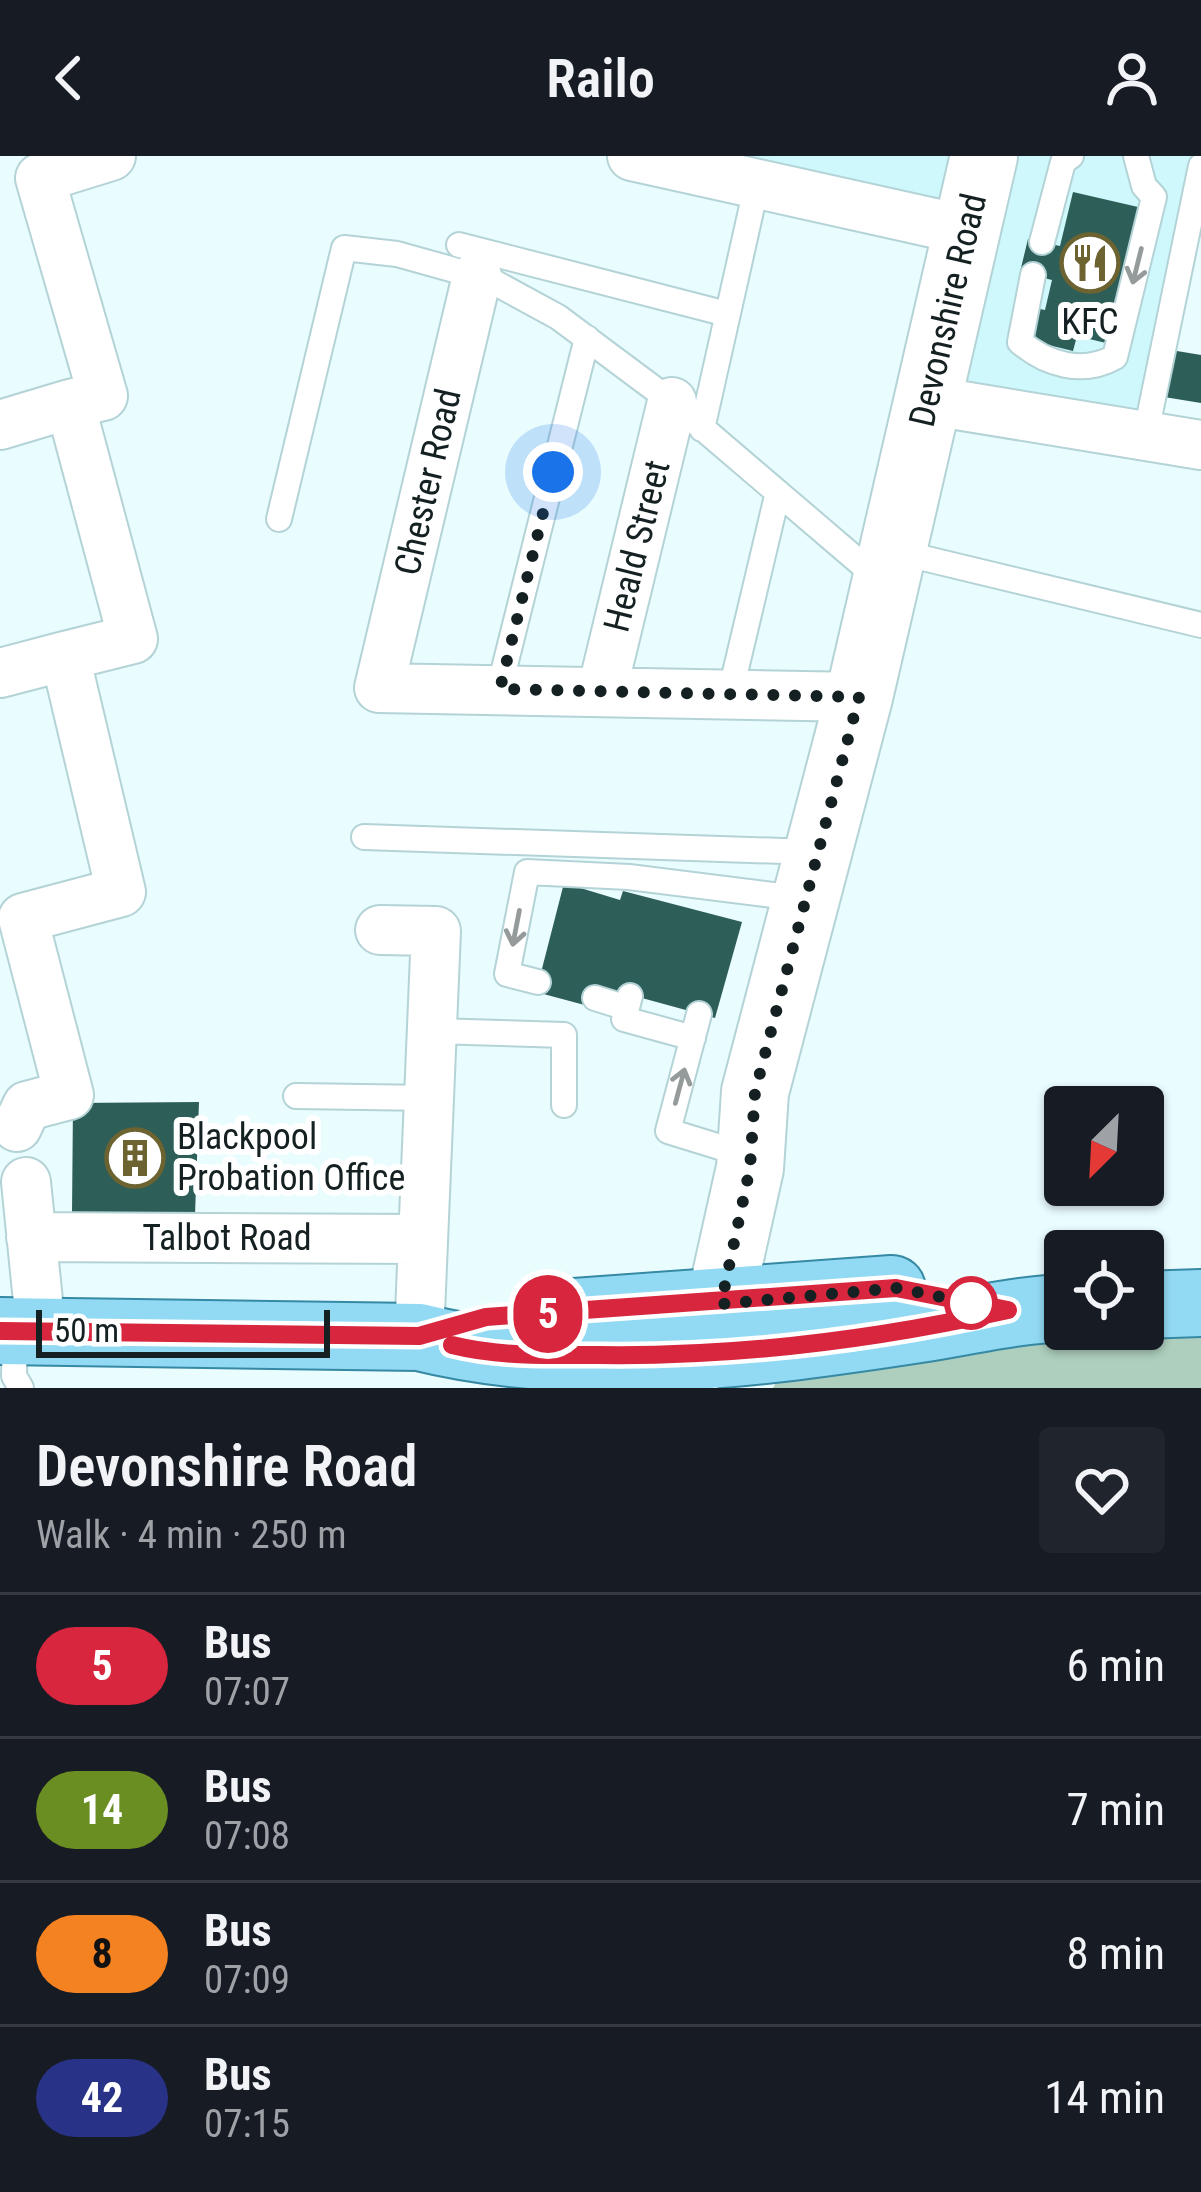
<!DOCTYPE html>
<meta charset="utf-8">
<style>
body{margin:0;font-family:"Roboto Condensed",sans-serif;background:#20242c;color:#f1f3f6;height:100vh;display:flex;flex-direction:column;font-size:45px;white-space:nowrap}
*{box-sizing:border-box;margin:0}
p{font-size:39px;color:#9ea1a6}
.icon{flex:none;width:66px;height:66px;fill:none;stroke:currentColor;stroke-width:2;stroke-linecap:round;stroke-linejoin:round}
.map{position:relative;height:1232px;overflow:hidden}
.panel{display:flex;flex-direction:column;background:#171b24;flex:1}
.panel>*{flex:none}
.badge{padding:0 24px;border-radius:39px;font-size:42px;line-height:78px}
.needle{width:78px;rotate:204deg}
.fabs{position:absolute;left:1044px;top:930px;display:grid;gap:24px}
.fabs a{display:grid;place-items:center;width:120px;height:120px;border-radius:12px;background:#171b24;box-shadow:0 3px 9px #0004;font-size:60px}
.scale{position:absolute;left:36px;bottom:30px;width:294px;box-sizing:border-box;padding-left:12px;border:6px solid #142021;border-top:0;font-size:33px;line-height:42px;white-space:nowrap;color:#142021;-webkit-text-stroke:9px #fff;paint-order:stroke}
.you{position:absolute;width:60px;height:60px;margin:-30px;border:9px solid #fff;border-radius:50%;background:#1a73e8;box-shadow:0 0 0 18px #1a73e833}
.map>.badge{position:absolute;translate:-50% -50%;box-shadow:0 0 0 6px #fff}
.round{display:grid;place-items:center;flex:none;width:126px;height:126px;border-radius:12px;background:#20242c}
.headline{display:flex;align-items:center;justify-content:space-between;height:204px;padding:0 36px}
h1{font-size:57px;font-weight:600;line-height:90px}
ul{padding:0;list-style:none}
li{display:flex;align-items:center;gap:36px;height:144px;padding:0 36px;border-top:3px solid #363941}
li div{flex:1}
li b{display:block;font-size:45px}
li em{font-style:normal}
li .badge{min-width:132px;font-weight:700;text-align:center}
header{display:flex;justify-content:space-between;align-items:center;height:156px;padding:0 36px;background:#171b24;font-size:54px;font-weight:600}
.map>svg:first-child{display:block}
.built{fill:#cff8fd}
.green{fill:#aecfbe}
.building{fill:#2e5e58}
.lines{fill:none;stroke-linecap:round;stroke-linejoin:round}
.lane-casing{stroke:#b4d3d6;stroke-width:28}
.street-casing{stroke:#b4d3d6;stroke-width:52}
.secondary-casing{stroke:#b4d3d6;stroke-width:70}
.primary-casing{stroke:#3689a4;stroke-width:70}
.lane{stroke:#fff;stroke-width:24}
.street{stroke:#fff;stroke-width:48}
.secondary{stroke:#fff;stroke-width:66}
.primary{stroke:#92daf3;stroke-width:66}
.oneway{stroke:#959b9b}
.line-casing{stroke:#fff;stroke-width:27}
.line{stroke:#d7263d;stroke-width:18}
.walk{stroke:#142021;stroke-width:12;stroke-dasharray:0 21.6}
.stop-dot{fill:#fff;stroke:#d7263d;stroke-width:6}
.labels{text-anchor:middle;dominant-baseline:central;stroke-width:12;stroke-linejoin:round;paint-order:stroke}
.street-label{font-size:36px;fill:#142021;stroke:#fff}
.poi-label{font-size:36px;fill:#142021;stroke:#fff}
</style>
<header><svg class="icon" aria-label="back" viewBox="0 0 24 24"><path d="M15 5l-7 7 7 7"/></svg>Railo<svg class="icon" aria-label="person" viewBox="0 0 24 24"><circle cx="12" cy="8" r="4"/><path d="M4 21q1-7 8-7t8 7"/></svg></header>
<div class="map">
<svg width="1201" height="1232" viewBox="0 0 1201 1232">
<rect width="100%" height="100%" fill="#e9fcfe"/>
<path class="built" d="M670 0H1201L1145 281 926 244 972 67Z"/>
<path class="green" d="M1062 1172 1201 1177V1232H773L784 1213Z"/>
<path class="building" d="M1073 36 1138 51 1106 187 1077 180 1073 195 1032 185 1035 152 1045 154 1052 124 1020 116 1028 83 1060 90Z
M1165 193 1201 199V247L1158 240Z
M564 727 620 744 623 735 742 766 715 862 598 830 592 851 536 836Z
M199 946 195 1059 72 1057 73 947Z"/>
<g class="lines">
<g class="lane-casing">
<path id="lane" d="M1042 86 1063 6 1071 0
M459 89 727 158
M1033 119 1020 186C1047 209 1083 219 1115 201L1154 41 1144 30 1136 0
M702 273 757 28
M1145 281 1201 10
M279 363 344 92 397 98 490 124 558 161 672 246 879 423
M894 395 1201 469
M499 533 587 182
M730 538 777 340
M364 681 812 696
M538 826 507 818 527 716 629 721 805 743
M630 840 624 863 693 882
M595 842 627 852
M699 858 668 975 749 1000
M433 875 564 879V949
M296 940 430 942
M15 1178 14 1220 21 1232"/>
</g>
<g class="street-casing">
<path id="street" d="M632 0 965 74
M477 120 379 532 859 541
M926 244 1201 289
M0 269 70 248
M0 517 65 500
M602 535 672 246
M380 774 436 775 419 1181
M17 971 27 950 69 939 23 762 121 736 65 500 133 483 70 248 103 240 40 22 111 0
M26 1026 41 1175
M31 1081 423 1083"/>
</g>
<g class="secondary-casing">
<path id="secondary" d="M708 1200 750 1012 755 936 859 541 984 0"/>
</g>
<g class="primary-casing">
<path id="primary" d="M1143 1149 1201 1147
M547 1158 892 1133
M0 1175 419 1181C581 1221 757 1198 920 1173 970 1165 1015 1154 1065 1152"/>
</g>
<use href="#lane" class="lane"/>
<use href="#street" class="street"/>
<use href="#secondary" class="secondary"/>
<use href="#primary" class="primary"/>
</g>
<defs><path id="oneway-shaft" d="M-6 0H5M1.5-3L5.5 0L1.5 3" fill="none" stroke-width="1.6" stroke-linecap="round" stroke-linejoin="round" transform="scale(3)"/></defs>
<g class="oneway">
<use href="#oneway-shaft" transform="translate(1137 110) rotate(104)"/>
<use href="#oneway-shaft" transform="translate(516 772) rotate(101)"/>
<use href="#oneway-shaft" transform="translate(680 930) rotate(-75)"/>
</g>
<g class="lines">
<g class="line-casing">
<path id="line" d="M0 1175 419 1180 486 1161 896 1132 1008 1154C873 1184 736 1201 598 1199 548 1199 500 1201 452 1189"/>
</g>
<use href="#line" class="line"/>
<path class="walk" d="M553 316 500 533 859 541 755 936 750 1012 721 1148 896 1132 971 1147"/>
</g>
<defs>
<g id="restaurant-ring" transform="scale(3)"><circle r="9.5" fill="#fff" stroke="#6c6330" stroke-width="1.5"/><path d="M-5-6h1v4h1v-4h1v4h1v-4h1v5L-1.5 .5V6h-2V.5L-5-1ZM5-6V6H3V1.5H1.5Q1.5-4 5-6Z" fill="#6c6330"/></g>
<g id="building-ring" transform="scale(3)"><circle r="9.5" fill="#fff" stroke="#6c6330" stroke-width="1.5"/><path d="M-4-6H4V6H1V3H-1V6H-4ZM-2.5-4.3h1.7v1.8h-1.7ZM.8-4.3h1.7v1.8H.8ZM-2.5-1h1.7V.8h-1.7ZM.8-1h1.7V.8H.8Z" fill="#6c6330"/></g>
</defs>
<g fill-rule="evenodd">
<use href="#restaurant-ring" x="1090" y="107"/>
<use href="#building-ring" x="135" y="1002"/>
</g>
<circle class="stop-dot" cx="971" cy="1147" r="24"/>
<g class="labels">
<g class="street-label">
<text transform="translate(948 154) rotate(-77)">Devonshire Road</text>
<text transform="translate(428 326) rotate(-77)">Chester Road</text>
<text transform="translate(637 390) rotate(-76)">Heald Street</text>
<text x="227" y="1082">Talbot Road</text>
</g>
<g class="poi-label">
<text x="1090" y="166">KFC</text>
<text x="177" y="981" text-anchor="start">Blackpool<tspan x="177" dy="41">Probation Office</tspan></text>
</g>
</g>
</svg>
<div class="fabs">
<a><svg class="needle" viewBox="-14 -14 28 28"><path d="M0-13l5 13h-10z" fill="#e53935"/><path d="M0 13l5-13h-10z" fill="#9ea1a6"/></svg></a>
<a><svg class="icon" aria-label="locate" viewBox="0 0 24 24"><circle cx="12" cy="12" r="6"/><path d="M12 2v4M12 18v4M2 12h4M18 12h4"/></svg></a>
</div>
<div class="scale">50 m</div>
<div class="you" style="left:553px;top:316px"></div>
<b class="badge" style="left:548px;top:1158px;background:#d7263d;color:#fff">5</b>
</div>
<section class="panel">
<div class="headline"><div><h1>Devonshire Road</h1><p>Walk · 4 min · 250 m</p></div><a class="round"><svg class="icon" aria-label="heart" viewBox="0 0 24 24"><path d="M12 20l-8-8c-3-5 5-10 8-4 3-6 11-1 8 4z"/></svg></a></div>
<ul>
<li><span class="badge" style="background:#d7263d;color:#fff">5</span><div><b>Bus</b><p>07:07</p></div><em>6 min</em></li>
<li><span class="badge" style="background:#6b8e23;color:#fff">14</span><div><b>Bus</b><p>07:08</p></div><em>7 min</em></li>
<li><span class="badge" style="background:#f58220;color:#111">8</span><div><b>Bus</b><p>07:09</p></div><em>8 min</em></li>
<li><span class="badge" style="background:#283286;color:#fff">42</span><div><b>Bus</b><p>07:15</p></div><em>14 min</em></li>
</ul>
</section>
